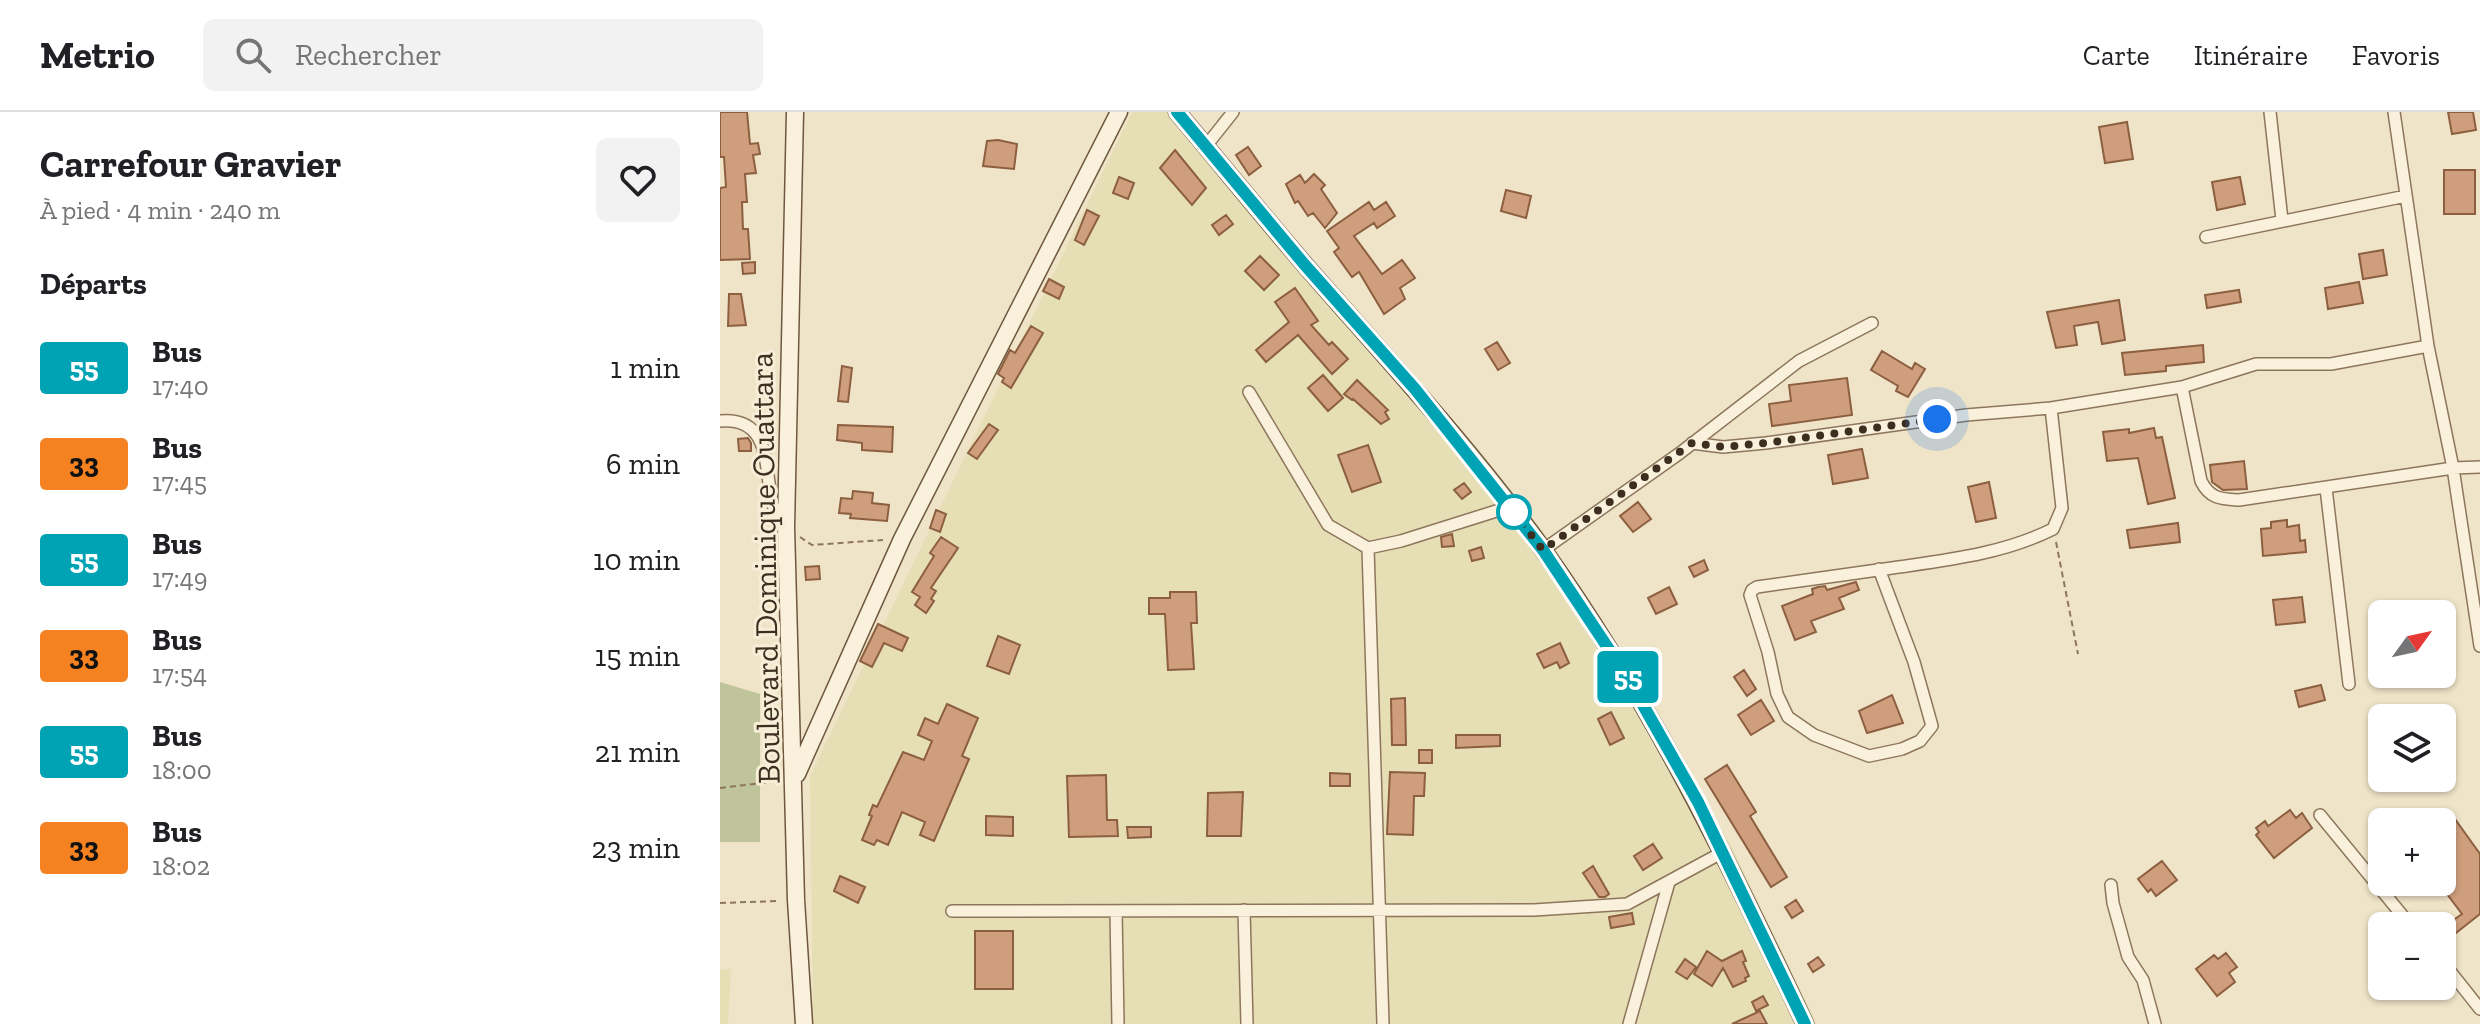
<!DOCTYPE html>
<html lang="fr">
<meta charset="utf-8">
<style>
body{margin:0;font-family:"Zilla Slab",serif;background:#f2f2f2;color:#202124;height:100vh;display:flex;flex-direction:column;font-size:30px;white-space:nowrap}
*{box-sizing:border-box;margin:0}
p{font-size:26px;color:#757577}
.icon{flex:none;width:44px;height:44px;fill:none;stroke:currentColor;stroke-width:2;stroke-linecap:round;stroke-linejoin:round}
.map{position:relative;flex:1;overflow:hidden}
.sheet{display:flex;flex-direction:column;background:#fff;width:720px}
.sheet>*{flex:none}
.badge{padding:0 16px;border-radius:6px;font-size:28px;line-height:52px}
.needle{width:52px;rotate:57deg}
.controls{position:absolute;left:1648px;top:488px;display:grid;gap:16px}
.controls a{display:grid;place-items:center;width:88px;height:88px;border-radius:12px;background:#fff;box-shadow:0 2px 6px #0004;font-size:40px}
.you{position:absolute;width:40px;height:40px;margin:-20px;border:6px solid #fff;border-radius:50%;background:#1a73e8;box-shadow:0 0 0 12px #1a73e833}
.map>.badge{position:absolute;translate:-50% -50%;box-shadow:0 0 0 4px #fff}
h2{padding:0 40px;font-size:30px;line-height:72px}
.round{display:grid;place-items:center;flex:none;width:84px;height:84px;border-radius:12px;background:#f2f2f2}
.head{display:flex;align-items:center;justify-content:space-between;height:136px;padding:0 40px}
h1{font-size:38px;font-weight:800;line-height:60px}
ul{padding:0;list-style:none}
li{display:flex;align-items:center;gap:24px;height:96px;padding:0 40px}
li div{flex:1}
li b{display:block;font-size:30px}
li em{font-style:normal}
li .badge{min-width:88px;font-weight:700;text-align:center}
header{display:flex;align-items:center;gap:48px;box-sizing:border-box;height:112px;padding:0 40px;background:#fff;border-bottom:2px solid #e0e0e0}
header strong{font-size:38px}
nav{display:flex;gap:44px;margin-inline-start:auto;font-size:28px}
.search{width:560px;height:72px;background:#f2f2f2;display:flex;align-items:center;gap:20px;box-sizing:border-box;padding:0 28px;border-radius:12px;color:#757577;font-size:30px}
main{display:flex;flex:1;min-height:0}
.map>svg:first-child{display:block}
.farmland{fill:#e6deb5}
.cemetery{fill:#bfc49a}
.building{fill:#cf9f7d;stroke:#8d5f41;stroke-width:2}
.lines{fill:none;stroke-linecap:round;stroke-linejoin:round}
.street-casing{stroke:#8d765c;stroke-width:14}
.secondary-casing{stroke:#6f573f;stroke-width:19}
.path{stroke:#8d765c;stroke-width:2;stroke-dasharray:6 4;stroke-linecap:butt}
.street{stroke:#faf1dc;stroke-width:11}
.secondary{stroke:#faf1dc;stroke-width:16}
.line-casing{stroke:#fff;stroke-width:18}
.line{stroke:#00a3b4;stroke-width:12}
.walk{stroke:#3d2e20;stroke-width:8;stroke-dasharray:0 14.4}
.stop-dot{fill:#fff;stroke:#00a3b4;stroke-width:4}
.labels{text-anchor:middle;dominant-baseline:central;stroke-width:6;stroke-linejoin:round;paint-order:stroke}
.street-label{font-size:32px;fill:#3d2e20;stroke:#f7eed8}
</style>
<header>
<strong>Metrio</strong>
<div class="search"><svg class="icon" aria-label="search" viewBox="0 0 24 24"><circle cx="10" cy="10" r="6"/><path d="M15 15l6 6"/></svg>Rechercher</div>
<nav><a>Carte</a><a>Itinéraire</a><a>Favoris</a></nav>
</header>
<main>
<section class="sheet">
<div class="head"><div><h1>Carrefour Gravier</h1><p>À pied · 4 min · 240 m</p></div><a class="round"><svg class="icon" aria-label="heart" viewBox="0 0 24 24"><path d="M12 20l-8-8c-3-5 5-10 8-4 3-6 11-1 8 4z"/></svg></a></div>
<h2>Départs</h2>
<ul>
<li><span class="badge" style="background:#00a3b4;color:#fff">55</span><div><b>Bus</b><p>17:40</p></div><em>1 min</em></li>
<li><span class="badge" style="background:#f58220;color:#111">33</span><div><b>Bus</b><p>17:45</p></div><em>6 min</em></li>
<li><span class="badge" style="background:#00a3b4;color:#fff">55</span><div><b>Bus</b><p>17:49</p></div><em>10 min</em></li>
<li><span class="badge" style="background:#f58220;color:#111">33</span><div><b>Bus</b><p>17:54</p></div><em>15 min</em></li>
<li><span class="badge" style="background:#00a3b4;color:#fff">55</span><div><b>Bus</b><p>18:00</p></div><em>21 min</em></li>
<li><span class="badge" style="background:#f58220;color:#111">33</span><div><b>Bus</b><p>18:02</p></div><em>23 min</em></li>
</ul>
</section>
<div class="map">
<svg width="1760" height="912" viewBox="0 0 1760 912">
<rect width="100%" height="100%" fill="#f0e4c8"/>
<path class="farmland" d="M412 0H462L828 425 1012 735 1097 912H93L90 664Z
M11 857 8 912H0V858Z"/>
<path class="cemetery" d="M0 570 40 582V730H0Z"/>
<path class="building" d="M0 0H27L30 32 38 31 40 42 33 43 36 61 25 62 27 90H22L23 117H28L30 147 0 148V76L6 75 4 45H0Z
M1728 0H1753L1756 18 1732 22Z
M1407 10 1413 47 1385 51 1379 15Z
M278 28 297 32 294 57 263 54 267 29Z
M528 35 541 54 529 63 516 43Z
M455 38 486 76 472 93 440 56Z
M1724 58H1755V102H1724Z
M594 62 605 73 601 77 617 101 605 116 593 101 588 104 578 89 575 91 566 72 580 63 585 71Z
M399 65 414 71 408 87 393 81Z
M1520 65 1525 92 1497 98 1492 70Z
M786 78 811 84 806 106 781 99Z
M649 90 654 98 666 90 675 104 657 116 654 111 634 124 662 162 682 148 695 166 680 176 685 187 664 202 639 160 632 165 614 140 619 136 607 119Z
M367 98 379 104 364 133 355 128Z
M506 103 513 112 499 123 492 113Z
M1663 138 1667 163 1643 167 1639 142Z
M540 144 559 163 544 178 525 159Z
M35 150V161L23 162 22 151Z
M329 167 344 175 339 187 323 179Z
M1639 170 1643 191 1608 197 1605 176Z
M575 176 598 209 591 213 609 233 612 230 628 247 612 262 578 223 546 250 536 238 569 210 555 190Z
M1519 178 1521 190 1487 196 1485 183Z
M9 182H21L26 213 8 214Z
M1399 188 1405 228 1382 232 1378 210 1354 214 1357 233 1336 236 1327 200Z
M311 214 323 221 291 276 282 270 284 266 278 262 290 238 295 241Z
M777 230 790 251 778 258 765 237Z
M1483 233 1484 250 1446 254V259L1405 263 1402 241Z
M1162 239 1192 257 1195 251 1205 257 1188 285 1176 279 1178 274 1151 258Z
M122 254 132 256 128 290 118 289Z
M603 263 623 286 608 299 588 276Z
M1127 266 1132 303 1052 314 1049 292 1071 289 1069 273Z
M637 268 668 298 665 300 669 307 661 312 633 287 632 288 624 282Z
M269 312 278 318 257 347 248 341Z
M118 313 173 315 172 340 142 338V331L117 328Z
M1434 316 1436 326 1442 325 1455 386 1428 392 1418 346 1387 349 1383 320 1409 317V321Z
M28 326 31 331V339H19L18 327Z
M648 333 661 370 632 380 618 343Z
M1142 337 1148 366 1113 372 1108 343Z
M1524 349 1527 377 1503 378 1492 370 1490 353Z
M1269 370 1276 406 1256 410 1248 375Z
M744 371 751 380 742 387 734 378Z
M133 379 153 381 152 391 169 393 167 409 130 406 131 402 119 401 121 386 132 387Z
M918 390 931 407 913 420 900 404Z
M216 398 226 402 220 420 210 416Z
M1567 408V415L1579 413 1580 429 1585 428 1586 440 1543 444 1541 417 1551 416V410Z
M1458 411 1460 430 1410 436 1407 418Z
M732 422 734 434 722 435 721 425Z
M221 425 238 436 211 476 216 479 211 487 214 489 206 501 195 493 200 485 192 480 214 444 210 441Z
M761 435 764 446 752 449 749 439Z
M984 448 988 458 974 465 969 455Z
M99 454 100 467 86 468 85 455Z
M1136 470 1139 478 1119 486 1124 497 1091 509 1096 520 1075 528 1062 494 1093 482 1092 477 1098 475 1105 474 1107 478Z
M949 475 957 492 936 502 928 486Z
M450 480H476L477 511H471L474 557 448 558 445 502H429V486H450Z
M1582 485 1585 510 1556 513 1553 488Z
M158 512 188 526 182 539 164 531 152 555 140 549Z
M278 524 300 533 289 562 267 554Z
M840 531 849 551 840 556 837 550 824 556 817 542Z
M1024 558 1036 577 1027 584 1014 565Z
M1601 573 1605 588 1579 595 1575 579Z
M1172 583 1183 611 1147 621 1139 599Z
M685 586 686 633H672L671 587Z
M1041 588 1054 609 1031 623 1018 603Z
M227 592 258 606 242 644 249 647 214 729 200 723 205 710 182 700 168 733 157 728 154 733 142 728 152 704 149 703 153 693 157 695 183 640 204 648 212 629 198 623 205 606 218 612Z
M891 600 904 626 890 633 878 607Z
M736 623H780V634L736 636Z
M699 638H712V651H699Z
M1007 653 1036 700 1030 704 1067 765 1051 775 985 667Z
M670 660 705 661 704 684H694L693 723 667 722Z
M610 661 630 662V674H610Z
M386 663 387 708H397L398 724 349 725 347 664Z
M523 680 521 724H487L488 681Z
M1570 698 1576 706 1582 701 1592 716 1554 746 1536 723 1539 720 1536 716 1545 709 1548 714 1551 712Z
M266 704 293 705V724L266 723Z
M1735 707 1760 742V802L1722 832V816L1742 802 1724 778 1729 775 1722 766V717Z
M407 715H431V725L408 726Z
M933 732 942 746 923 758 914 744Z
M1442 749 1457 768 1436 784 1431 777 1428 780 1418 767Z
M873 754 889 782 885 785H879L863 761Z
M120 764 145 775 138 791 114 779Z
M1076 788 1083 799 1072 806 1065 795Z
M912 801 914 812 891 816 889 805Z
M255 819H293V877H255Z
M987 839 1002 849 1022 839 1026 849 1023 850 1029 864 1025 866 1026 869 1013 875 1003 856 992 874 974 862Z
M1506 841 1517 855 1509 861 1515 870 1497 884 1476 857 1494 843 1498 847Z
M1098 845 1104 853 1093 860 1088 852Z
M965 847 976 855 967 867 956 860Z
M1043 884 1048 893 1036 899 1032 890Z
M1040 899 1047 912H1012Z"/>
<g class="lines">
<g class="street-casing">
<path id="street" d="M1550 0 1562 108
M1674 0 1708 234 1733 356 1760 534
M486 34 513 0
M1486 125 1686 84
M1462 275 1481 369C1490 387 1501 387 1519 388L1733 356 1760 355
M529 280 608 413 648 436 681 429 789 395
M0 309C57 304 42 367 55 399 58 404 63 410 66 415
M972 331 1003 335 1046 331 1246 303 1331 296 1462 275 1536 252H1611L1708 234
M1606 376 1629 572
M648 436 663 912
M823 438 960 341 1079 249 1152 211
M1159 457 1194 550 1212 614 1200 629 1182 637 1149 644 1094 623 1068 605 1057 582 1048 540 1030 483 1032 478 1037 475C1082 469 1127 462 1172 456 1227 448 1283 442 1333 417L1342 396 1331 296
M1600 703 1691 814
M1391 773 1393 791 1408 845 1423 868 1435 912
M524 798 527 912
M232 799 814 798 907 792 1003 740
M396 799 398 912
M1722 849 1760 897
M909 912 949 770"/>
</g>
<g class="secondary-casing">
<path id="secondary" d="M75 0 66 415 76 788 84 912
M457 0C500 51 542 103 585 153 666 246 750 336 822 436 929 586 1007 746 1085 912
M77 662 182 427 399 0"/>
</g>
<path class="path" d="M80 425 92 433 163 428
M1336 430 1358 542
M0 676 58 669
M0 791 59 789"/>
<use href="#street" class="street"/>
<use href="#secondary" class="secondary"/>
</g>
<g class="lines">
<g class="line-casing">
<path id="line" d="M457 0 584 152 695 277 823 438 906 563 978 690 1085 912"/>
</g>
<use href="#line" class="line"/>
<path class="walk" d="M794 400 789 395 823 438 972 331 1003 335 1046 331 1217 307"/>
</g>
<circle class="stop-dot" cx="794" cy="400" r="16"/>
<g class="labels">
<g class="street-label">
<text transform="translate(45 456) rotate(-91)">Boulevard Dominique Ouattara</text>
</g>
</g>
</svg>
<div class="controls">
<a><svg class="needle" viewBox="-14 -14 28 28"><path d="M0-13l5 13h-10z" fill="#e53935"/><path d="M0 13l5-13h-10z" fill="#757577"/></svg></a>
<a><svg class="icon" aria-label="layers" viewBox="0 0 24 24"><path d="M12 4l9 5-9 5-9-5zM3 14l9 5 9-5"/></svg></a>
<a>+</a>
<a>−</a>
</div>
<div class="you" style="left:1217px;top:307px"></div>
<b class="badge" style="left:908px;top:565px;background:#00a3b4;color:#fff">55</b>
</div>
</main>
